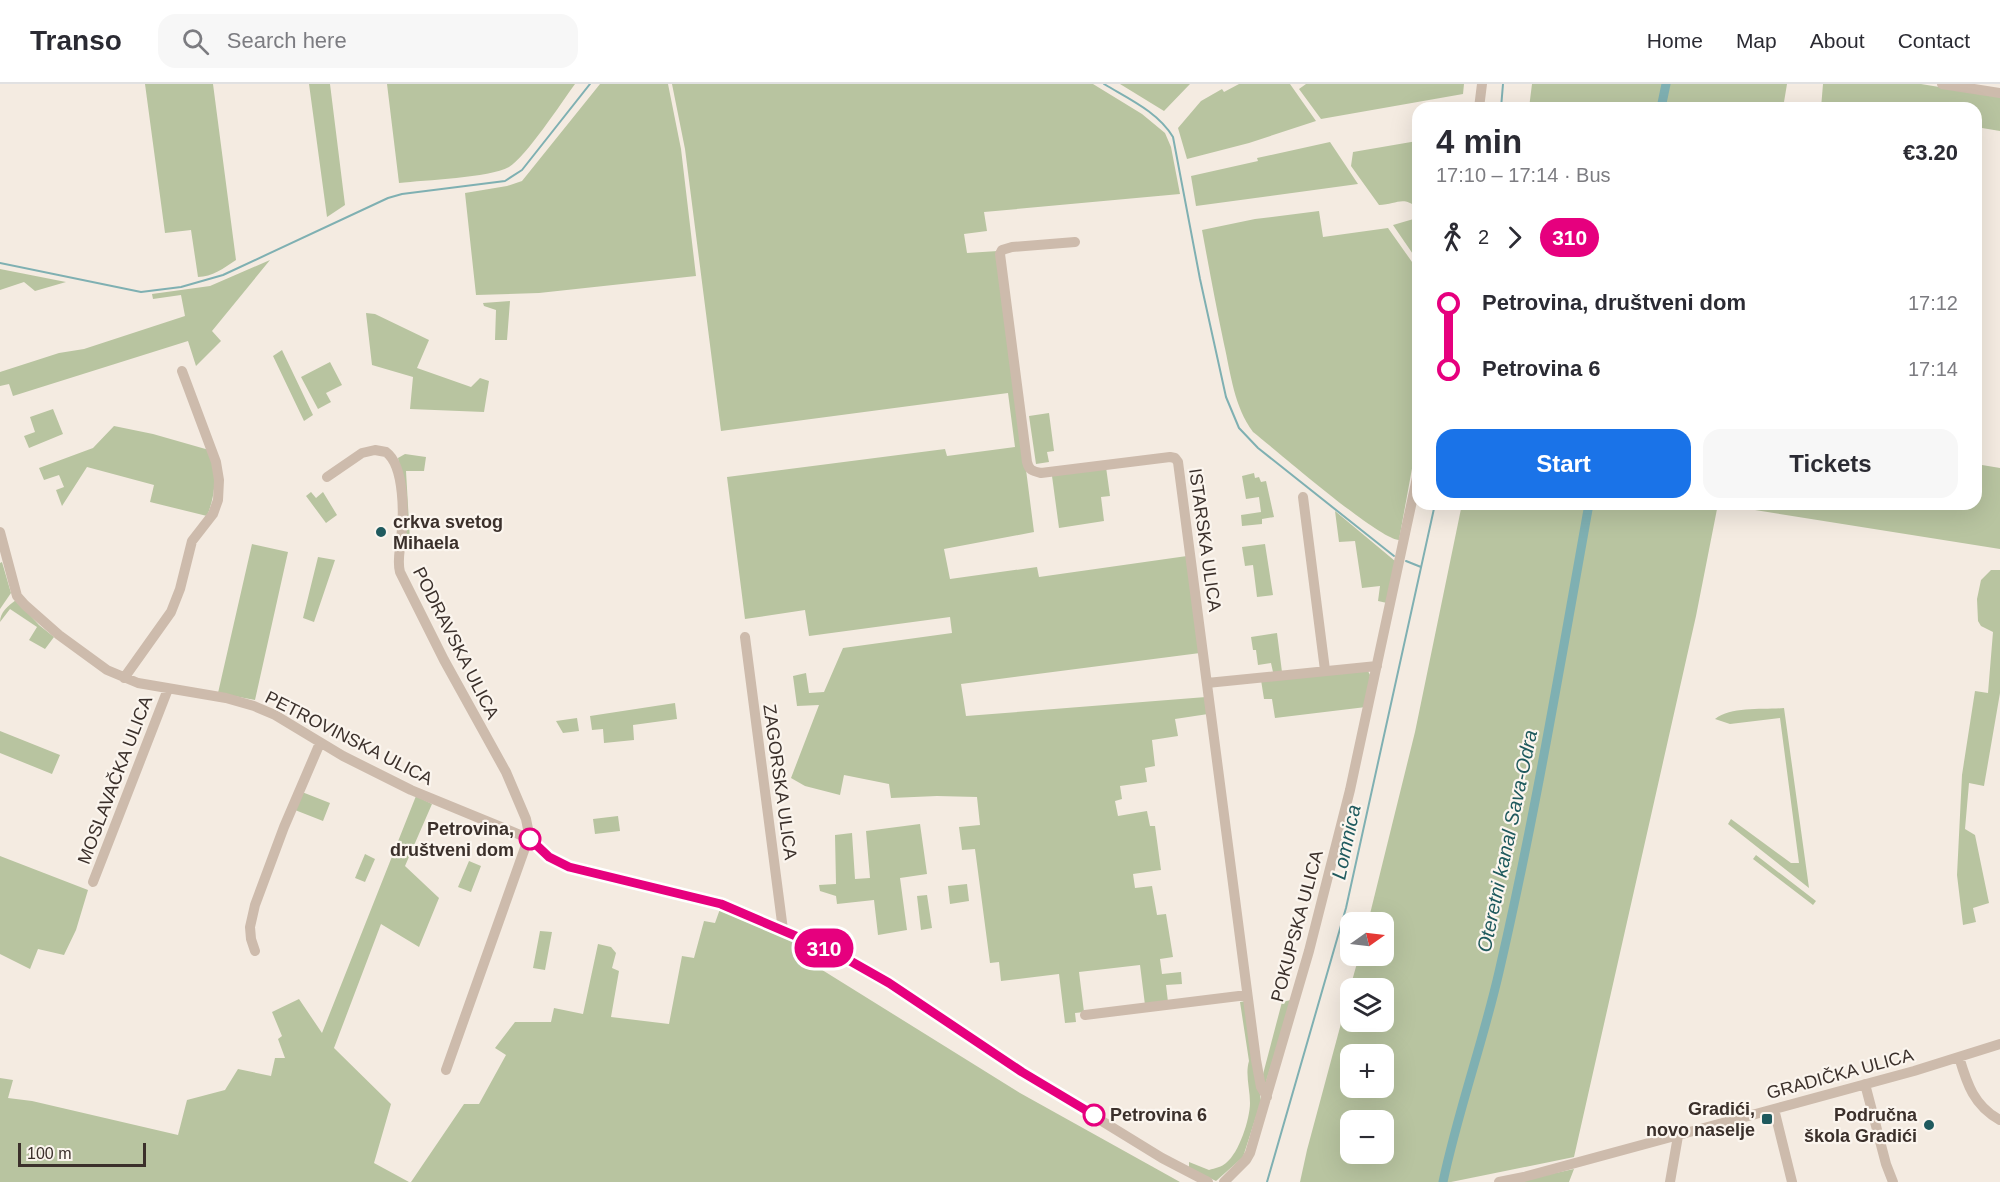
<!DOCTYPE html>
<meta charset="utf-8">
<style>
body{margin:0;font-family:Helvetica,sans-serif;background:#f7f7f7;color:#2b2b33;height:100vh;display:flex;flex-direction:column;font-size:22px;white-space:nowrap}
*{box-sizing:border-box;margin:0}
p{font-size:20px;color:#7c7c81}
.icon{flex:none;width:33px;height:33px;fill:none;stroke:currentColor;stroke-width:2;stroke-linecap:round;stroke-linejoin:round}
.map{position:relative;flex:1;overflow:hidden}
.drawer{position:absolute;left:1412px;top:18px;width:570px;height:408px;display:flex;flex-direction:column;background:#fff;border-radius:18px;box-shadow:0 6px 24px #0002}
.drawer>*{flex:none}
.badge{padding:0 12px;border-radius:20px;font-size:21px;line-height:39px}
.needle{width:39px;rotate:76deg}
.fabs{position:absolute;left:1340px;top:828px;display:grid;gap:12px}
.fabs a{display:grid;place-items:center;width:54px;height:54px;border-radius:12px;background:#fff;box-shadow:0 6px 24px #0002;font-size:30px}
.scale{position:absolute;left:18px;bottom:15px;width:128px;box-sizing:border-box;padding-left:6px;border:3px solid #3b302b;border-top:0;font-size:16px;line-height:21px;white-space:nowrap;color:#3b302b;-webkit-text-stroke:4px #fbf5ee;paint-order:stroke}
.map>.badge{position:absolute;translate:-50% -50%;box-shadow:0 0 0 3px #fff}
.legs{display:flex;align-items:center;gap:9px;height:66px;padding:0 24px;font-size:20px}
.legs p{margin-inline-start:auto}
.head{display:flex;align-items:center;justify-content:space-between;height:102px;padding:0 24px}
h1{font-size:33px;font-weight:600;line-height:45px}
.button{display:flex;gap:12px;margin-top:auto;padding:12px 24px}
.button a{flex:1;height:69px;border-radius:18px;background:#1a73e8;color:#fff;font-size:24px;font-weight:600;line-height:69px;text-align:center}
.button a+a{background:#f7f7f7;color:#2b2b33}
ul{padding:0 24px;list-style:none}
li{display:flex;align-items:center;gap:21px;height:66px;font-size:22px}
li i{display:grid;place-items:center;width:9px;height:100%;margin:0 8px;background:currentColor}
li i::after{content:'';width:15px;height:15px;margin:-8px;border:4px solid;border-radius:50%;background:#fff}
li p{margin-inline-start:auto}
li:first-child i{background:linear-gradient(#0000 50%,currentColor 0)}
li:last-child i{background:linear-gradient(currentColor 50%,#0000 0)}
header{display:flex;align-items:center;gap:36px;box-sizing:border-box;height:84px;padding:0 30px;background:#fff;border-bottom:2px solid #e1e1e2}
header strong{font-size:28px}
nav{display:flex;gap:33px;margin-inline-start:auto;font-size:21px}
.search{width:420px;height:54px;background:#f7f7f7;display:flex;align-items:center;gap:15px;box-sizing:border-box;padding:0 21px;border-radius:18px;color:#7c7c81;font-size:22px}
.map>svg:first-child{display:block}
.green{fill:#b8c4a0;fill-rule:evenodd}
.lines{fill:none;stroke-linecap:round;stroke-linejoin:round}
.stream{stroke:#7fb0b2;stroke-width:2}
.canal{stroke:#7fb0b2;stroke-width:9}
.minor{stroke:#cdbbac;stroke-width:10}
.line-1-casing{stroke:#fff;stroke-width:14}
.line-1{stroke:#e6007e;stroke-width:9}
.poi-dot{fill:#1f5a5e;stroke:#fbf5ee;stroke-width:2}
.stop-1-dot{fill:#fff;stroke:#e6007e;stroke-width:3}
.labels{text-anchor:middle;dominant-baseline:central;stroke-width:4.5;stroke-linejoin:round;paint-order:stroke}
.poi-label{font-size:18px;font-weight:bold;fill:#3b302b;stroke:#fbf5ee;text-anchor:end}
.street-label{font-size:18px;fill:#3b302b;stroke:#fbf5ee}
.stop-label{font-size:18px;font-weight:bold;fill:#3b302b;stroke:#fbf5ee;text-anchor:end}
.water-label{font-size:20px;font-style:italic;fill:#1f5a5e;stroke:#fbf5ee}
</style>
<header>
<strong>Transo</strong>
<div class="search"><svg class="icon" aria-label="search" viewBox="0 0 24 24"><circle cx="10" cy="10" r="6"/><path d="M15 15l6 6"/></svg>Search here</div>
<nav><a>Home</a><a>Map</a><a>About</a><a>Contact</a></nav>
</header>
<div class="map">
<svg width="2000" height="1098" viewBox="0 0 2000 1098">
<rect width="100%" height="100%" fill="#f4ebe1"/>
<path class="green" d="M145 0H213L236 176C224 184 212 193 198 193L191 146 165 149Z
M309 0H330L345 121 327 133Z
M387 0H575C562 18 525 74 509 83 489 94 425 96 399 99Z
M600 0H668L681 65 696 192 539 209 476 211 465 109 507 102 522 97Z
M672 0H1093L1142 30 1165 49 1171 63 1180 110 984 128 987 147 964 150 967 169 998 167 1034 448 944 465 950 495 1037 483 1039 493 1187 472 1200 569 961 600 966 632 1206 613 1208 630 1175 635 1178 652 1152 656 1155 682 1145 684 1147 698 1120 702 1122 715 1115 717 1118 732 1147 727 1150 742H1155L1161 786 1133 790 1135 804 1152 802 1157 831 1166 830 1173 873 1160 875 1162 890 1181 888 1182 900 1166 901 1168 918 1145 921 1140 881 1079 888 1084 928 1075 929 1076 938 1065 939 1059 890 1001 897 999 878 990 879 975 765 962 766 959 743 980 741 977 713 937 712 891 714 889 700 844 691 840 711 805 702 791 694 819 621 797 622 793 592 806 589 809 609 824 608 843 564 952 549 950 533 809 552 805 526 745 535 727 393 945 365 947 372 1015 363 1008 309 721 347 685 65Z
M1120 0H1190L1164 27Z
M1239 0H1290L1316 37 1249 59 1187 75 1178 44 1201 17 1222 5 1224 8Z
M1306 0H1464L1463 10 1321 35 1299 5Z
M1532 0H1787L1783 24H1529Z
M1823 0H1921L2000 13V47L1976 43V24H1821Z
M1417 57V124C1403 111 1396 121 1379 121L1351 82 1353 68Z
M1330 58 1358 100 1196 122 1191 92 1258 77 1257 74Z
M1319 127 1323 153 1388 144 1417 185V357L1399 456C1378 455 1276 366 1253 348 1234 322 1231 291 1224 260 1216 222 1209 184 1202 146L1255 135Z
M1417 134V176L1393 141Z
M270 176 212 247 221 257 196 282 188 257 13 312 9 300 0 302V288L59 269 84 265 185 232 181 211 153 215 152 210 210 202Z
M0 185 66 198 35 207 24 198 0 206Z
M510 217 507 256H495L496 226 484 222 483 219Z
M366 229 375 230 429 256 417 284 471 303 480 294 489 297 484 328 410 325 413 293 372 281Z
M282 266 313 331 304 337 273 272Z
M330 278 342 301 326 309 331 318 318 325 301 293Z
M53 325 63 350 29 364 24 352 35 348 30 333Z
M1049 329 1054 367 1047 368 1049 378 1036 380 1029 332Z
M114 342 153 350 209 366C217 389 216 410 207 432L150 418 154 401 87 383 62 422 56 406 64 403 59 391 44 396 39 384 93 364Z
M405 370 426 373 424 387H406L410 456H404L401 391 398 374Z
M1976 380 2000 384V465L1755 426 1756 420H1976Z
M1106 383 1110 412 1101 413 1104 437 1059 444 1052 392Z
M1254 389 1255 394 1259 393 1261 398 1266 397 1274 433 1262 435V440L1242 442 1241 431 1261 428 1259 413 1246 415 1242 392Z
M311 408 316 414 323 408 337 431 326 439 306 412Z
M1462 420H1718L1696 532 1574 1073 1451 1098H1300L1307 1066 1350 906V938H1383V904H1350L1359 872H1383V838H1368L1415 648ZM1383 970V1004H1350V970ZM1383 1036V1070H1350V1036Z
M1335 427 1395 477 1387 519 1378 517 1380 502 1362 504 1355 457 1339 458Z
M252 460 288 468 255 616 218 609Z
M1265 460 1273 511 1257 513 1253 481 1245 482 1242 463Z
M318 473 335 476 314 538 303 534Z
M2 478 11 509 0 525V479Z
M1991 486H2000V609L1984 702 1969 699 1965 745 1975 751 1989 819 1973 824 1976 838 1963 841 1957 791 1962 691 1975 607 1988 609 1993 548 1981 542 1978 537 1977 515 1981 496Z
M16 516 39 541 54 553 45 565 29 556 37 543 10 525 0 538C0 528 8 522 16 516Z
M1277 549 1282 588H1273L1271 579 1258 581 1256 566H1253L1251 553Z
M1368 587 1370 591 1366 623 1275 634 1272 615H1264L1261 596Z
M675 619 677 635 633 641 634 656 604 659 603 645 592 646 590 632Z
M1784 624 1809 804 1728 740 1731 735 1791 779H1799L1780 634 1730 640 1715 635C1732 622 1763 626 1784 624Z
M577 634 579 647 563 649 556 637Z
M0 647 60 671 52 690 0 669Z
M302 708 330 719 323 737 295 726Z
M416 712 432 720 405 782 439 814 419 863 381 840 334 964 391 1020 374 1079 409 1098H0V994L13 996 8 1014 32 1017 178 1051 187 1016 225 1006 238 985 271 992 275 974H285L278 955 282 952 272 928 299 915 322 949Z
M618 732 620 747 595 750 593 735Z
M920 740 927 790 900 794 907 846 878 851 874 816 837 820 836 812 820 807 819 801 836 800 835 751 852 749 855 795 870 794 866 747Z
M365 770 375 775 365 798 355 794Z
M1756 771 1816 817 1813 821 1753 775Z
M0 772 88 806 76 846 64 871 38 865 30 885 0 870Z
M469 777 481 782 471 808 458 803Z
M967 800 969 817 950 820 948 802Z
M927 811 932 844 921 846 917 812Z
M720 825 828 870 819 884 1020 1009 1180 1098H411L464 1020H479L506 971 495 964 515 938H551L554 924 583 930 598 860 611 863 616 869 612 884 619 887 611 933 669 940 682 872 694 874 704 837 715 839Z
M540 847 552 848 545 886 533 884Z
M1291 916 1265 1001 1262 994 1282 918Z
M1246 917 1261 1017 1243 1073 1216 1097 1189 1084V1078L1209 1086C1215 1084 1222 1083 1226 1079 1239 1069 1250 1035 1250 1019 1250 1005 1245 990 1249 977L1240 918Z
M1574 1085 1569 1098H1513Z"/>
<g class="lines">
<path class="stream" d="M1104 0C1129 15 1158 28 1173 53L1200 195 1226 313 1239 344 1258 364 1394 472
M1501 24 1503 0
M0 179 141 208 181 203 223 191 388 114 402 110 505 97 522 86 590 0
M1406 477 1421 483
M1267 1098 1346 824 1435 420"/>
<path class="canal" d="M1661 24 1666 0
M1443 1098C1458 1027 1483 958 1499 888 1535 733 1561 576 1589 420"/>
<path class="minor" d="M1942 0 2000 9
M1479 24 1482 0
M1075 158 1012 163 1002 166 1000 170 1027 378C1029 386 1032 387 1041 389L1170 373 1175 374 1178 378 1256 976 1261 1003 1267 1013
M327 393 362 369 375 366 386 368C405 382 404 433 401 455 400 467 397 477 400 488L444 576 506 688 526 735 530 755
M1303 413 1325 586
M0 448 17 512 25 521 59 551 107 586 138 599 226 614 254 622 275 631 343 672 411 706 530 755 549 773 569 783 721 820 838 870 889 899 1022 988 1162 1074 1208 1098
M745 553 783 846
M124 594 171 528 180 505 192 457 213 430 218 416 219 396 216 378 182 287
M1207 599 1377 582
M93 798 168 605
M255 867 251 855 250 843 255 821 284 743 320 659
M1085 931 1247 911
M1959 973C1967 1000 1974 1022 2000 1036
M446 986 526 761 530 755
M1865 1000 1886 1080 1893 1098
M1774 1025 1792 1098
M1224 1098 1246 1076 1250 1069 1309 867 1350 706 1418 389
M1499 1098 1524 1093 1914 987 2000 960
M1670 1098 1678 1052"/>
</g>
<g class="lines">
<g class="line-1-casing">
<path id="line-1" d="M530 755 549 773 569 783 721 820 838 870 889 899 1022 988 1094 1031"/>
</g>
<use href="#line-1" class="line-1"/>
</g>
<g class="poi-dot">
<circle cx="381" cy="448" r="6"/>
<rect x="1761" y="1029" width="12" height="12" rx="3"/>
<circle cx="1929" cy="1041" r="6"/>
</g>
<g class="stop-1-dot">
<circle cx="530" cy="755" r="10"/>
<circle cx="1094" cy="1031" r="10"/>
</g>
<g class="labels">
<g class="poi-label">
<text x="393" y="438" text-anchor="start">crkva svetog<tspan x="393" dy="21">Mihaela</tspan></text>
<text x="1755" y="1025">Gradići,<tspan x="1755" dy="21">novo naselje</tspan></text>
<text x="1917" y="1031">Područna<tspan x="1917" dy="21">škola Gradići</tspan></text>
</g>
<g class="street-label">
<text transform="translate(1205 456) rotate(82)">ISTARSKA ULICA</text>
<text transform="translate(456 559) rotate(63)">PODRAVSKA ULICA</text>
<text transform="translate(349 654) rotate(27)">PETROVINSKA ULICA</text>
<text transform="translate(115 696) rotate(-69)">MOSLAVAČKA ULICA</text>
<text transform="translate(780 698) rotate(82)">ZAGORSKA ULICA</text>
<text transform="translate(1297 842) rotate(-75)">POKUPSKA ULICA</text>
<text transform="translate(1840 990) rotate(-15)">GRADIČKA ULICA</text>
</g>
<g class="stop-label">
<text x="514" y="745">Petrovina,<tspan x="514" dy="21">društveni dom</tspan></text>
<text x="1110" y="1031" text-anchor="start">Petrovina 6</text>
</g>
<g class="water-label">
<text transform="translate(1507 757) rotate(-78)">Oteretni kanal Sava-Odra</text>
<text transform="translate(1346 758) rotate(-78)">Lomnica</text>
</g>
</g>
</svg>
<div class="fabs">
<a><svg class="needle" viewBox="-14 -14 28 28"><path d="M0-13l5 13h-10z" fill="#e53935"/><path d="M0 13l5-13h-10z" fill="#7c7c81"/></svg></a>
<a><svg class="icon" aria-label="layers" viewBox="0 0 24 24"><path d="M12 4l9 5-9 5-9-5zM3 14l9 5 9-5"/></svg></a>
<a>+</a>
<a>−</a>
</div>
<div class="scale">100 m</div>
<b class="badge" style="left:824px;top:864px;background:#e6007e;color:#fff">310</b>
<section class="drawer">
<div class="head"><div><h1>4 min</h1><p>17:10 – 17:14 · Bus</p></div><b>€3.20</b></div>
<div class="legs"><svg class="icon" aria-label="walk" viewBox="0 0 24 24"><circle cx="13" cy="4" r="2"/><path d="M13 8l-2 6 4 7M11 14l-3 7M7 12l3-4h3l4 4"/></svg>2<svg class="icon" aria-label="forward" viewBox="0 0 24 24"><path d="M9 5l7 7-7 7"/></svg><b class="badge" style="background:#e6007e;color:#fff">310</b></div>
<ul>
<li><i style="color:#e6007e"></i><b>Petrovina, društveni dom</b><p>17:12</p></li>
<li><i style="color:#e6007e"></i><b>Petrovina 6</b><p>17:14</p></li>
</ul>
<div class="button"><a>Start</a><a>Tickets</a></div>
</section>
</div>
